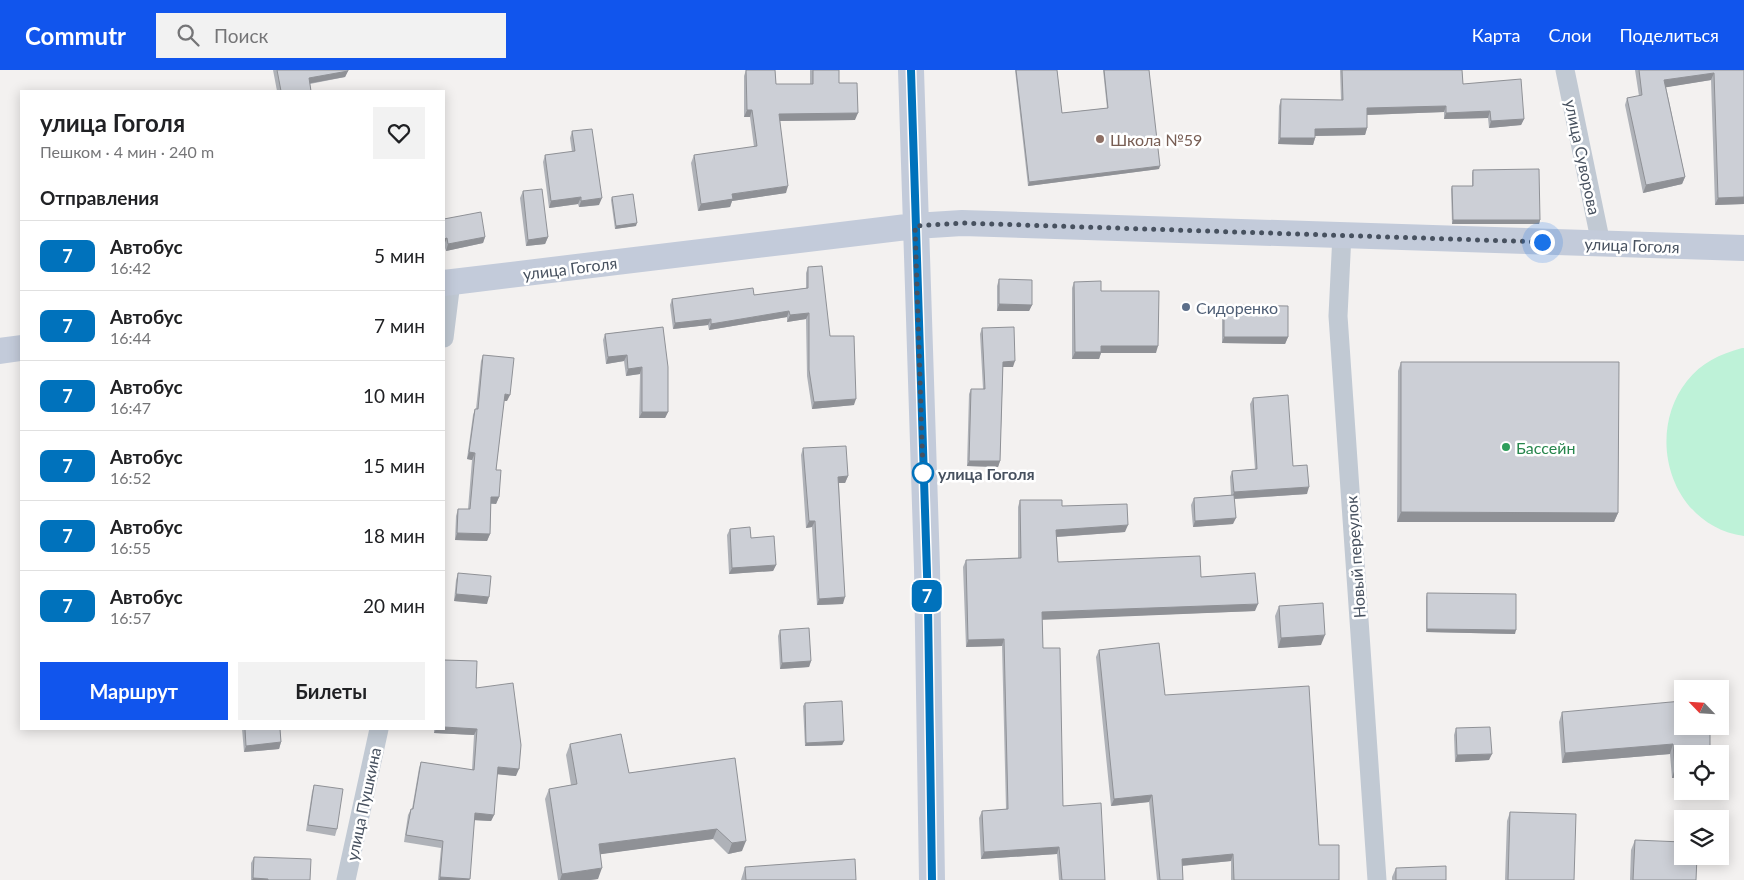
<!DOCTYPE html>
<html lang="ru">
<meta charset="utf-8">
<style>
body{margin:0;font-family:Lato,sans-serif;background:#f2f2f2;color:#202124;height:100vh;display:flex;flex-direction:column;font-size:19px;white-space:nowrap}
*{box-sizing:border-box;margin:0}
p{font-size:16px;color:#757577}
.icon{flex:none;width:28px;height:28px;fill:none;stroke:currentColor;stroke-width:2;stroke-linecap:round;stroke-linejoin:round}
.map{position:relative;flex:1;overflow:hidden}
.panel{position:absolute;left:20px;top:20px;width:425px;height:640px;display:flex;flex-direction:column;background:#fff;border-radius:0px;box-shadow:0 2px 12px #0003}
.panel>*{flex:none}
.badge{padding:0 10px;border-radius:8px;font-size:18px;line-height:32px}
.needle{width:32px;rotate:295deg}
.tools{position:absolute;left:1674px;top:610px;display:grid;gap:10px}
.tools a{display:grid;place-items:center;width:55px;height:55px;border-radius:0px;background:#fff;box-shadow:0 2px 12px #0003;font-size:25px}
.you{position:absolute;width:25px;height:25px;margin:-12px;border:4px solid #fff;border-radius:50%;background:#1a73e8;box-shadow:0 0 0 8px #1a73e833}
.map>.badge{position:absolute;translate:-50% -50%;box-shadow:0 0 0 2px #fff}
h2{padding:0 20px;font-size:19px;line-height:45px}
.round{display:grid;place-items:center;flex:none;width:52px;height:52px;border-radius:0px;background:#f2f2f2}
.headline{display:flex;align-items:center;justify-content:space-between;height:85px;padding:0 20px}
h1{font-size:24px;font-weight:700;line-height:38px}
.primary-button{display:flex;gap:10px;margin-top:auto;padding:10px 20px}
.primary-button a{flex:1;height:58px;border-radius:0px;background:#1155ed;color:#fff;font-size:20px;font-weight:700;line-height:58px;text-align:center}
.primary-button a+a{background:#f2f2f2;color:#202124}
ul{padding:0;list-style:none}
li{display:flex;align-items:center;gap:15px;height:70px;padding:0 20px;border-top:1px solid #e0e0e0}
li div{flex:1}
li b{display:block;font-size:19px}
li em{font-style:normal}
li .badge{min-width:55px;font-weight:700;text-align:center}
header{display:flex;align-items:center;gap:30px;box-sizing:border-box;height:70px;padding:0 25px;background:#1155ed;color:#fff}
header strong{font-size:24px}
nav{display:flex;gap:28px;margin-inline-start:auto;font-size:18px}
.search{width:350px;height:45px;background:#f2f2f2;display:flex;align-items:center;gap:12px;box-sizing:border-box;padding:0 18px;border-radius:0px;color:#757577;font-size:19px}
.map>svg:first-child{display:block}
.garden{fill:#bef2d8}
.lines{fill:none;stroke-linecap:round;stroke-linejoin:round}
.street{stroke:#c1c9d3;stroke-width:19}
.secondary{stroke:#c3cbda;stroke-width:26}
.wall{fill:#afb2b8}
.shaded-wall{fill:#8f9196}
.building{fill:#cccfd6;stroke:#8f9196}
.line-casing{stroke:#fff;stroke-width:11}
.line{stroke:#0072bc;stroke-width:8}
.walk{stroke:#47515f;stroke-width:5;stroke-dasharray:0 9}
.education-dot{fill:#8d6e63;stroke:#fff;stroke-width:2}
.service-dot{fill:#5c6f8a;stroke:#fff;stroke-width:2}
.leisure-dot{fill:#2e9e5b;stroke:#fff;stroke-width:2}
.stop-dot{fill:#fff;stroke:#0072bc;stroke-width:2.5}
.labels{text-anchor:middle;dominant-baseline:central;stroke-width:5;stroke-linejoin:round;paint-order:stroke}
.education-label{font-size:16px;fill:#785e54;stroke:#fff;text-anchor:start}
.street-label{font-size:16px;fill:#47515f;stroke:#fff}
.service-label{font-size:16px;fill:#4e5e75;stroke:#fff;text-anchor:start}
.leisure-label{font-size:16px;fill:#27864d;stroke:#fff;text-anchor:start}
.stop-label{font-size:16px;font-weight:bold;fill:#47515f;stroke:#fff;text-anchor:start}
</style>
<header>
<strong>Commutr</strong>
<div class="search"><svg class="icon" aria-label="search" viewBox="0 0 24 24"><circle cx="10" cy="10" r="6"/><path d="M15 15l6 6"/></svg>Поиск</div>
<nav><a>Карта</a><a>Слои</a><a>Поделиться</a></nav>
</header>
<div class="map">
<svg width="1744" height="810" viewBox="0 0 1744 810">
<rect width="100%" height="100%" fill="#f3f1f0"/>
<path class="garden" d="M1742 278H1744V466C1671 456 1644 365 1687 311 1701 293 1720 284 1742 278Z"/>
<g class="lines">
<path class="street" d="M1565 0 1601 174
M1342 164 1338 246 1377 810
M444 268 451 212
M346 810 379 659"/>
<path class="secondary" d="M911 0 927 497 932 810
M444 213 915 156 962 153 1744 178
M0 281 21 278"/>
</g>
<path class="wall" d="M273 0H348V1L345 7 310 14 311 21H277Z
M746 0H775L776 14H810V0H839V13L855 50 780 51 786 123 732 131 730 137 698 141 691 93 694 85 754 77 750 47H744V6Z
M1015 0H1057L1062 43 1107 38 1103 0H1149L1159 99 1028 116Z
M1340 0H1462L1463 14 1524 49 1521 55 1489 58 1488 48 1444 49V42L1367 45V58L1365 65 1315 66V68L1313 75 1278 74 1279 36 1281 29 1341 30Z
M1635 0H1744V134L1715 135 1711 10 1666 17 1685 107 1682 114 1643 123 1625 35 1627 28 1639 26Z
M572 61 599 135 579 137 578 134 549 138 543 92 545 85 572 82 570 68Z
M1473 100 1540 150 1539 154H1452L1451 119 1452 116H1472V103Z
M523 121 548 167 545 174 526 176 520 128Z
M612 127 636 156 615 159 611 130Z
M444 149 485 167 483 173 446 181 444 175Z
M808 197 830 266 854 335 812 339 807 306 806 249 787 252V247L709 260 708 255 673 259 670 235 672 229 754 225 806 218V203Z
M999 209 1032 235 1029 241H997V216Z
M1074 212 1101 221 1156 283H1101L1099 289H1072V218Z
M1224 235 1288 267 1285 274 1222 273V242Z
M663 257 668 342 665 348H639L640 304 626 306 624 291 606 294 603 270 605 264Z
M982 258 1013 297H1003L1000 391 998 397 967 396 969 324 971 319H983L980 264Z
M483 285 507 331H504L496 400 499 427 496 434H491L490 464 487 471 455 470 456 446 458 439H468L472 390 467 389 473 345 475 339H476L481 291Z
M1401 292 1618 443 1614 452H1397L1398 301Z
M1253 328 1293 396 1307 424 1234 429 1233 454 1193 457 1191 435 1194 428 1231 425 1230 407 1232 401 1255 399 1250 334Z
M803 378 848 406 845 413H839L843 534 817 535 812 457 806 458 801 385Z
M1020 430 1062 436 1125 462 1057 467 1058 492 1201 507 1255 541 1042 549 1043 578 1063 736 1105 810H1059L1057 784 981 789 979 748 982 741 1006 739 1002 576 966 577 963 497 966 490 1018 488V437Z
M730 459 751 468 776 495 773 501 729 504 727 465Z
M458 503 487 534 454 531 456 510Z
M1427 523 1515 564 1426 562V527Z
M1279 536 1321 575 1278 578 1275 546Z
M780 560 811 591 809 597 780 599 778 566Z
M1099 580 1165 625 1319 775 1339 810H1231V791L1182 796 1183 810H1157L1149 732 1111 736 1096 587Z
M476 618 516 706 497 704 494 745 491 751 474 750 469 810H438L441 778 404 772 408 745 411 739H412L419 698 421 692 472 700 474 665 434 663V659H444Z
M805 633 844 671 842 675 805 676 803 636Z
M1562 642 1710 684H1682V707L1672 708 1670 684 1562 693 1559 652Z
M1456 658 1489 690 1455 692 1454 665Z
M242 659H280L281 672 279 679 244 682Z
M570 674 629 703 735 688 742 781 728 784 713 769 600 784 598 809 590 810H558L545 729 549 719 571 715 566 685Z
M314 715 337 759 335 766 306 761 312 722Z
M1510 742 1574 810H1505L1507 751Z
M1635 770 1696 810H1630L1631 780Z
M254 787 310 810H251V793Z
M745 797 856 810H741Z
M1396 798 1446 810H1392V807Z"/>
<path class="shaded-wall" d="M348 1 345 7 306 14 309 8Z
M1714 3 1711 10 1662 18 1664 10Z
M1446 36 1444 42 1365 45 1367 38Z
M747 40H752L750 47H744Z
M1490 41 1488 48 1444 49 1446 43Z
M858 43 855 50 776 51 779 44Z
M1524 49 1521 55 1489 58 1491 51Z
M1367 58 1365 65 1313 66 1315 59Z
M1280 68H1315L1313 75 1278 74Z
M1160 96 1159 99 1028 116 1029 112Z
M1685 107 1682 114 1643 123 1646 115Z
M788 116 786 123 732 131 730 137 698 141 701 134 732 124Z
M581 127 578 134 549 138 551 131Z
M1744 127V134L1715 135 1718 128Z
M602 128 599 135 579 137 581 131Z
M1453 150H1540L1539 154H1452Z
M637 153 636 156 615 159 616 156Z
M485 167 483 173 446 181 448 174Z
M548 167 545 174 526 176 528 170Z
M447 168 444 175V169Z
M999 234 1032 235 1029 241H997Z
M789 241 787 247 709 260 711 254Z
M809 243 806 249 787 252 790 245Z
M711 249 708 255 673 259 675 253Z
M1224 267H1288L1285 274 1222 273Z
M1101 276H1158L1156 283H1101L1099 289H1072L1075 282Z
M627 285 624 291 606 294 608 287Z
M1015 291 1013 297H1001L1003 292Z
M642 297 640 304 626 306 628 299Z
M505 324 510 325 507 331H503Z
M856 329 854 335 812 339 814 332Z
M642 342H668L665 348H639Z
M469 382 475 383 472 390 467 389Z
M969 391H1000L998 397 967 396Z
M848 406 845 413H836L838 407Z
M1309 417 1307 424 1232 429 1234 422Z
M491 427H499L496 434 489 433Z
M1401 442 1618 443 1614 452H1397Z
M1236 448 1233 454 1193 457 1195 451Z
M809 451H815L812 457 806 458Z
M1128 455 1125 462 1054 467 1056 460Z
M457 463 490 464 487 471 455 470Z
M776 495 773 501 729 504 732 498Z
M456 524 489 527 487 534 454 531Z
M845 527 843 534 817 535 819 529Z
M1258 534 1255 541 1039 550 1042 542Z
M1427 559 1516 560 1515 564 1426 562Z
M1325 565 1321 575 1278 578 1281 568Z
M1004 569 1002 576 966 577 968 570Z
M811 591 809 597 780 599 782 593Z
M444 657 477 659 474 665 434 663 436 659H444Z
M844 671 842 675 805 676 806 673Z
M281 672 279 679 244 682 246 676Z
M1673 674 1670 684 1562 693 1565 683Z
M1492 684 1489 690 1455 692 1457 685Z
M498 697 519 699 516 706 495 704Z
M1675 698H1682V707L1672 708Z
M1152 725 1149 732 1111 736 1114 729Z
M475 743 494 745 491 751 472 750Z
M717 759 713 769 595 785 599 774Z
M746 771 742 781 728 784 732 773Z
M1059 777 1057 784 981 789 984 782Z
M1233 784 1231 791 1179 796 1182 789Z
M602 798 598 809 590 810H560L562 804Z
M440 807 470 809 469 810H439Z
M253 808 268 809V810H252Z"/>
<path class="building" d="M277 0H348V1L309 8 311 21H281Z
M746 0H775L776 14H813V0H839V13H857L858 43 779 44 788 116 732 124 733 129 701 134 694 85 757 76 752 40H747Z
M1016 0H1057L1062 43 1108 38 1104 0H1149L1160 96 1029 112Z
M1342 0H1462L1463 14 1521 9 1524 49 1491 51 1490 41 1446 43V36L1367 38V58L1315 59V68H1280L1281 29 1343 30Z
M1639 0H1744V127L1718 128 1714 3 1664 10 1685 107 1646 115 1627 28 1642 25Z
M592 59 602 128 581 131V127L551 131 545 85 575 81 572 61Z
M1539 99 1540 150H1453L1452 116H1473V100Z
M542 119 548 167 528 170 523 121Z
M633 124 637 153 616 156 612 127Z
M481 142 485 167 448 174 447 168 444 169V149Z
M822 196 830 266H854L856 329 814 332 809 300V243L790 245 789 241 711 254V249L675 253 672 229 753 218 754 225 808 218V197Z
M999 209 1032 210V235L999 234Z
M1101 211V221H1159L1158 276H1101V282H1075L1074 212Z
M1224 235 1288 236V267H1224Z
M663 257 668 297V342H642V297L628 299 627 285 608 287 605 264Z
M1014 257 1015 291 1003 292 1000 391H969L971 319H985L982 258Z
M483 285 514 288 510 325 505 324 496 400H501L499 427H491L490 464 457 463 458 439H470L475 383 469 382 475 339H478Z
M1401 292H1619L1618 443 1401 442Z
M1288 325 1293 396 1307 395 1309 417 1234 422 1232 401 1257 399 1253 328Z
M846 376 848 406 838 407 845 527 819 529 815 451H809L803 378Z
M1234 425 1236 448 1195 451 1194 428Z
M1020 430H1062V436L1127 434 1128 455 1056 460 1058 492 1200 486 1201 507 1255 503 1258 534 1042 542 1043 578H1060L1063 736 1101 733 1105 810H1062L1059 777 984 782 982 741 1008 739 1004 569 968 570 966 490 1021 488Z
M750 457 751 468 774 466 776 495 732 498 730 459Z
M458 503 491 506 489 527 456 524Z
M1427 523 1516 524V560L1427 559Z
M1323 533 1325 565 1281 568 1279 536Z
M809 558 811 591 782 593 780 560Z
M1159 573 1165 625 1309 616 1319 775H1339V810H1234L1233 784 1182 789 1183 810H1160L1152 725 1114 729 1099 580Z
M444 590 477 591 476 618 513 613 521 675 519 699 498 697 494 745 475 743 470 809 440 807 443 771 406 765 411 739H413L421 692 474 700 477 659 444 657Z
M842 631 844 671 806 673 805 633Z
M1682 631V656H1710V684H1682V698H1675L1673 674 1565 683 1562 642Z
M1490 657 1492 684 1457 685 1456 658Z
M245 659H280L281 672 246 676Z
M621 664 629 703 735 688 746 771 732 773 717 759 599 774 602 798 562 804 549 719 577 714 570 674Z
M314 715 343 719 337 759 308 755Z
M1510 742 1576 744 1574 810H1508Z
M1635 770 1682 772V786H1697L1696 810H1633Z
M254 787 311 789 310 810H268V809L253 808Z
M855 789 856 810H746L745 797Z
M1446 796V810H1396V798Z"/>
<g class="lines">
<g class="line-casing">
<path id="line" d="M911 0 928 535 932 810"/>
</g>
<use href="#line" class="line"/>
<path class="walk" d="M923 403 915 156 962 153 1542 172"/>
</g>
<circle class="education-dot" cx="1100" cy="69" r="5"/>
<circle class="service-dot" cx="1186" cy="237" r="5"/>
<circle class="leisure-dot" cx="1506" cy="377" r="5"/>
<circle class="stop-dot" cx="923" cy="403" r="10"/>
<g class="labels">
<g class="education-label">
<text x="1110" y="69">Школа №59</text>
</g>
<g class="street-label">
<text transform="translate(1583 87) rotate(78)">улица Суворова</text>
<text transform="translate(1632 175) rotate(2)">улица Гоголя</text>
<text transform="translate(570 198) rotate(-7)">улица Гоголя</text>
<text transform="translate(1355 487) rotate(-94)">Новый переулок</text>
<text transform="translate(363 734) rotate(-78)">улица Пушкина</text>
</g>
<g class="service-label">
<text x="1196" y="237">Сидоренко</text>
</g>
<g class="leisure-label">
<text x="1516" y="377">Бассейн</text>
</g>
<g class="stop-label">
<text x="938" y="403">улица Гоголя</text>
</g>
</g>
</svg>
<div class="tools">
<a><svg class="needle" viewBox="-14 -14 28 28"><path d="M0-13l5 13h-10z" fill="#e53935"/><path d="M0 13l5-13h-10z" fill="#757577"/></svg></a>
<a><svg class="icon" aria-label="locate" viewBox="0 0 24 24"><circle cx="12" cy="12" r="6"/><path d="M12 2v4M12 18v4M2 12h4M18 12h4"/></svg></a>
<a><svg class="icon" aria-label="layers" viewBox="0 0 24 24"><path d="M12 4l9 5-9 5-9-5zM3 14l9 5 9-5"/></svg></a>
</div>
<div class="you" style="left:1542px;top:172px"></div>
<b class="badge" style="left:927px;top:526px;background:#0072bc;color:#fff">7</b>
<section class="panel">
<div class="headline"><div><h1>улица Гоголя</h1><p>Пешком · 4 мин · 240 m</p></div><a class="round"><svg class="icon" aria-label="heart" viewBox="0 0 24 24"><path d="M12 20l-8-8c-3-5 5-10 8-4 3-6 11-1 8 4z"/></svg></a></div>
<h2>Отправления</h2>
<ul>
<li><span class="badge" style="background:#0072bc;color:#fff">7</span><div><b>Автобус</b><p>16:42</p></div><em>5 мин</em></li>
<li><span class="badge" style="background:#0072bc;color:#fff">7</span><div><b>Автобус</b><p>16:44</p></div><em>7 мин</em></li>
<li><span class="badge" style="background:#0072bc;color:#fff">7</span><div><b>Автобус</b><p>16:47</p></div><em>10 мин</em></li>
<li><span class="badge" style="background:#0072bc;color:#fff">7</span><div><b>Автобус</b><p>16:52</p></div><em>15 мин</em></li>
<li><span class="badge" style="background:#0072bc;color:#fff">7</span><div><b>Автобус</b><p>16:55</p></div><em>18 мин</em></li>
<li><span class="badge" style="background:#0072bc;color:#fff">7</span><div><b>Автобус</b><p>16:57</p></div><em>20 мин</em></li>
</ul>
<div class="primary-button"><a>Маршрут</a><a>Билеты</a></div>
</section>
</div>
